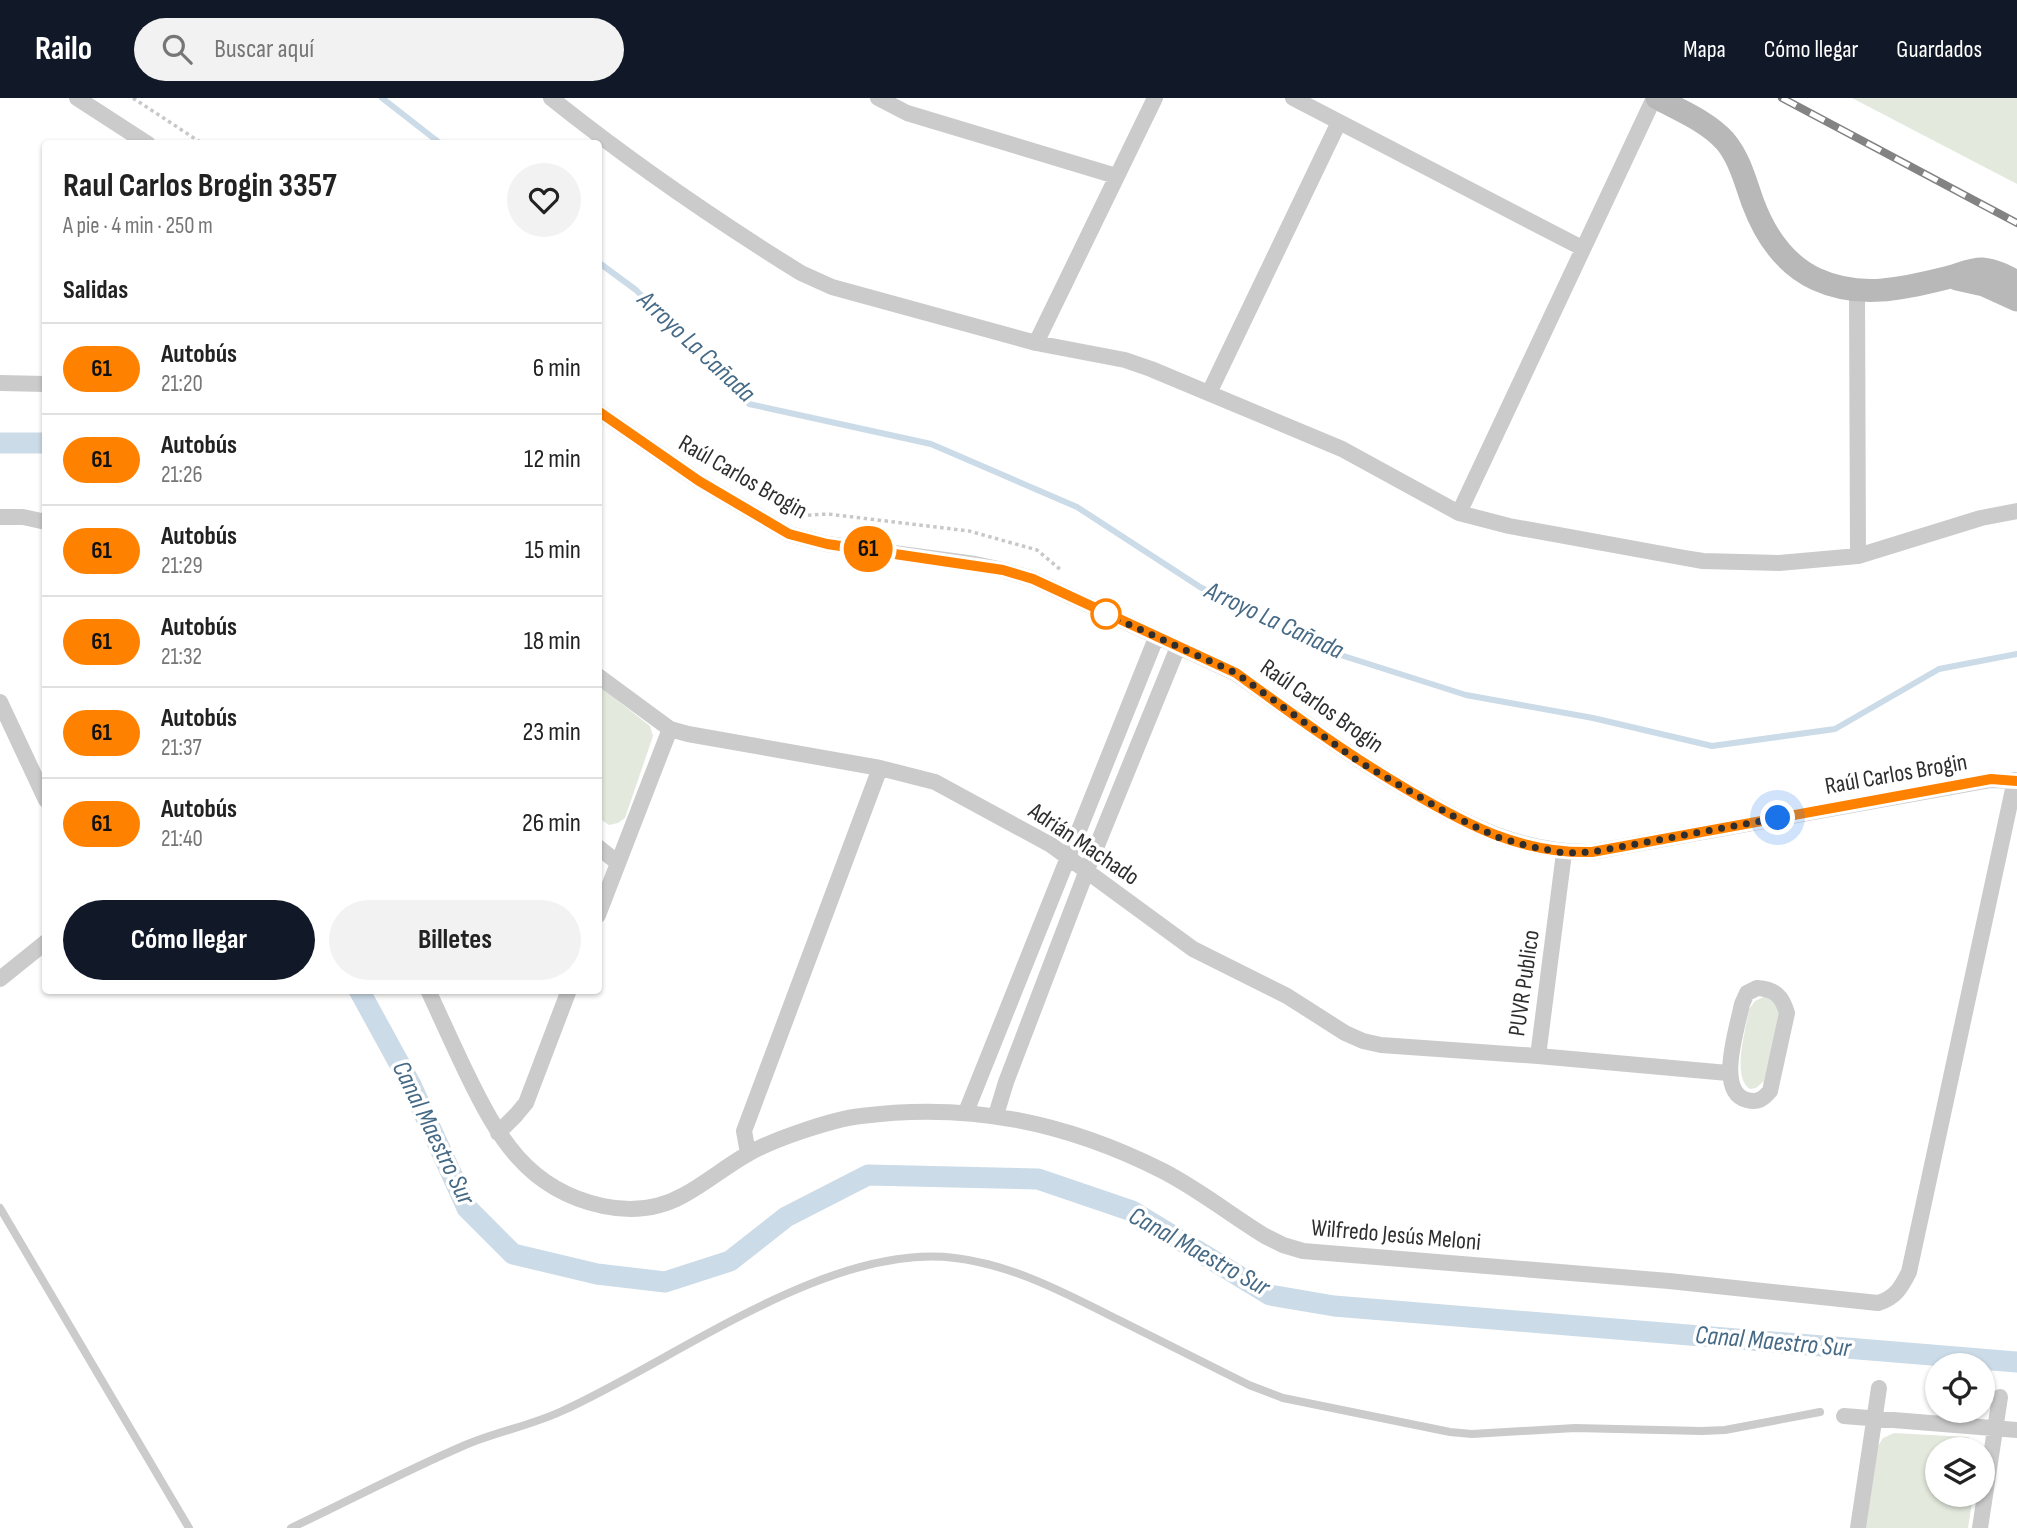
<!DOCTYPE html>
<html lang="es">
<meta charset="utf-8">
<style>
body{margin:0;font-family:"Sofia Sans Condensed",sans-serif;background:#f2f2f2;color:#222;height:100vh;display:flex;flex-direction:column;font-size:26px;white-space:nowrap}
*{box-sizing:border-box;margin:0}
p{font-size:23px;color:#767676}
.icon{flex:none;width:38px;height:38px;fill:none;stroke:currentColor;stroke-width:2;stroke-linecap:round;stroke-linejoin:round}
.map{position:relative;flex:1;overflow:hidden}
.details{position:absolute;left:42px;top:42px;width:560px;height:854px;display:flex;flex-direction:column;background:#fff;border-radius:7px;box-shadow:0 2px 5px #0004}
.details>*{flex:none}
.badge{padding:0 14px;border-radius:23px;font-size:24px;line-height:46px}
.buttons{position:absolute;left:1925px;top:1255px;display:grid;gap:14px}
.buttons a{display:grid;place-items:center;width:70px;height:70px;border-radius:50%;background:#fff;box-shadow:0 2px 5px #0004;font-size:35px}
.you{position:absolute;width:35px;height:35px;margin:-18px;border:5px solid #fff;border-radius:50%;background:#1a73e8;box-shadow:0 0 0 10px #1a73e833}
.map>.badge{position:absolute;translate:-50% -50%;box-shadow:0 0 0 4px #fff}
h2{padding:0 21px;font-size:26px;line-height:63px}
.round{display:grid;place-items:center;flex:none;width:74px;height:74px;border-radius:37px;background:#f2f2f2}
.overview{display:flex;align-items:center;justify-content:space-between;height:119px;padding:0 21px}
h1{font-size:33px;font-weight:700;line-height:52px}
.action{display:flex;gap:14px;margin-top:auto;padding:14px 21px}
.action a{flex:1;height:80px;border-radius:42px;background:#111827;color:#fff;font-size:28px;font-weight:700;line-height:80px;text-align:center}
.action a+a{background:#f2f2f2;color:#222}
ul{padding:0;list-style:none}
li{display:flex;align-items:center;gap:21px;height:91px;padding:0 21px;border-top:2px solid #e0e0e0}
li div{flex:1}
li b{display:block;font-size:26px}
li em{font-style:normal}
li .badge{min-width:77px;font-weight:700;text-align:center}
header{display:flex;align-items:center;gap:42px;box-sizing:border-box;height:98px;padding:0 35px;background:#111827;color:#fff}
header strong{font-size:33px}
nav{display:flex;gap:38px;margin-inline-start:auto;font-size:24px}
.search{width:490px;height:63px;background:#f2f2f2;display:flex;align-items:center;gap:18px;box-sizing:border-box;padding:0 24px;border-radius:38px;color:#767676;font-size:26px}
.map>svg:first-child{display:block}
.green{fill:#e3e9dd}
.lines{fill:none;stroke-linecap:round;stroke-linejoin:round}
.stream{stroke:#cbdbe7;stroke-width:6}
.canal{stroke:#cbdbe7;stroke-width:21}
.path{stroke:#c8c8c8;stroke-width:3.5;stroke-dasharray:3.5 3.5;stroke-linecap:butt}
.lane{stroke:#cbcbcb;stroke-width:8}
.street{stroke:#cbcbcb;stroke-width:16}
.secondary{stroke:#b8b8b8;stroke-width:23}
.rail-casing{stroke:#838383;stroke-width:8}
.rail{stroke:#fff;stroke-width:5;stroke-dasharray:16;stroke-linecap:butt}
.line-casing{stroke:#fff;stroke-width:16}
.line{stroke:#ff8100;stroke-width:10}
.walk{stroke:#2e2e2e;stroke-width:7;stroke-dasharray:0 12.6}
.stop-dot{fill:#fff;stroke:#ff8100;stroke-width:3.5}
.labels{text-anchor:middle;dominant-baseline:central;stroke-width:7;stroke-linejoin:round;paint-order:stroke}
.street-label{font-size:24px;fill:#2e2e2e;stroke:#fff}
.water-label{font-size:26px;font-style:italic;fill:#466a85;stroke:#fff}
</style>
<header>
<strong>Railo</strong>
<div class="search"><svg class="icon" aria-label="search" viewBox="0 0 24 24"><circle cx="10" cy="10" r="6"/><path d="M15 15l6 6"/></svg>Buscar aquí</div>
<nav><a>Mapa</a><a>Cómo llegar</a><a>Guardados</a></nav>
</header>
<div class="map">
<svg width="2017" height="1430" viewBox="0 0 2017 1430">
<rect width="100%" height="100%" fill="#fff"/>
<path class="green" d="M1852 0H2017V86Z
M599 588 650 628 653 638 625 720 618 725 609 727 599 720Z
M1766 898C1776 902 1778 908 1780 917L1764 983 1756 990 1750 991C1731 979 1746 932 1749 911L1755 903Z
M1894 1335 1968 1339 1975 1345 1977 1351H1937V1396L1973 1397 1968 1430H1866L1878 1348 1883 1340Z"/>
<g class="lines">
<path class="stream" d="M382 0 441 46
M598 164 636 192 749 306 931 346 1077 409 1200 489 1328 553 1466 597 1593 620 1712 648 1835 631 1939 571 2017 556"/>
<path class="canal" d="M0 345H46
M359 892 411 987 467 1110 513 1156 597 1176 665 1184 730 1163 786 1119 868 1077 1038 1081 1132 1113 1270 1197 1334 1208 2017 1264"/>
<path class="path" d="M133 0 203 46
M794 418 828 416 969 433 1037 452 1062 473"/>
<path class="lane" d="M0 1110 189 1430
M291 1430C348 1403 405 1373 463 1348 495 1334 530 1328 562 1313 675 1262 829 1144 955 1160 1013 1167 1065 1195 1117 1221 1161 1243 1205 1265 1249 1287L1283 1300 1450 1334 1472 1336 1575 1330 1702 1333 1725 1332 1820 1314"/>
<path class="street" d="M77 0 148 46
M551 0C631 64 714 121 801 175L832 189 1036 245 1125 262 1151 271 1342 351 1459 415 1509 428 1685 460 1703 463 1779 465 1858 458 1981 420 2017 413
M878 0 907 15 1116 78
M1293 0 1582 150
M1857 193 1858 458
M1036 245 1155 0
M0 285 46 286
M1209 295 1339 24
M598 313 699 383 789 436 827 446 975 466 1003 472 1033 481 1235 575C1292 615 1347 657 1408 692 1467 727 1521 755 1592 754L1991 682 2017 683
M1459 415 1654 0
M0 419H23L46 424
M598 578 670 631 688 636 880 670 935 684 1051 747 1193 851 1287 898 1345 935 1363 943 1381 947 1538 958
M0 604 46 702
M598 749 618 765
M1564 755 1538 958 1728 975
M598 817 670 631
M0 881 46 844
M1757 890C1775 891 1782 898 1787 915L1770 993C1763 1001 1758 1005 1747 1002 1715 994 1738 928 1742 906L1747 895Z
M428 892C441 920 453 947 466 974 497 1038 527 1092 603 1108 631 1114 659 1111 684 1097 706 1085 725 1069 746 1057 771 1042 833 1021 861 1018 969 1004 1066 1024 1163 1073 1198 1091 1231 1117 1265 1138L1283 1147 1303 1153 1669 1183 1878 1205C1895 1200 1901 1190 1909 1174L2015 682
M966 1014 1156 540
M996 1017 1006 984 1087 772 1178 549
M498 1035 516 1017 526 1005 569 892
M748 1055 744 1033 880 670
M1844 1318 2017 1332
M1858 1430 1879 1290
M1980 1430 2000 1299"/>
<path class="secondary" d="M1657 0C1679 12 1707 23 1725 43 1740 61 1745 83 1753 105 1765 137 1784 166 1816 181 1859 201 1902 191 1946 180 1958 177 1970 171 1982 171 1995 172 2006 178 2017 184
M1957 181 1984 187 2017 202"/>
<g class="rail-casing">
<path id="rail" d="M1782 0 2017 125"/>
</g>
<use href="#rail" class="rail"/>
</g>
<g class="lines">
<g class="line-casing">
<path id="line" d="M598 313 699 383 789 436 827 446 1003 472 1033 481 1236 575C1292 616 1348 657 1408 692 1467 727 1521 756 1592 754L1991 681 2017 683"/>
</g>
<use href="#line" class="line"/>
<path class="walk" d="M1106 516 1236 575 1358 663 1449 716 1497 739 1528 748 1564 755 1592 754 1778 720"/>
</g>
<circle class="stop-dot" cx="1106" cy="516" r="14"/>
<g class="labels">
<g class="street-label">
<text transform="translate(743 379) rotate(30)">Raúl Carlos Brogin</text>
<text transform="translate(1322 608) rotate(35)">Raúl Carlos Brogin</text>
<text transform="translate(1896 676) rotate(-10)">Raúl Carlos Brogin</text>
<text transform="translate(1084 746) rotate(34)">Adrián Machado</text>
<text transform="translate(1524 885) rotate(-82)">PUVR Publico</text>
<text transform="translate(1396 1137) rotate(5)">Wilfredo Jesús Meloni</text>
</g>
<g class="water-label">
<text transform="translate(696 249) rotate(43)">Arroyo La Cañada</text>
<text transform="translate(1274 523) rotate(25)">Arroyo La Cañada</text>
<text transform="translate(433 1035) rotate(64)">Canal Maestro Sur</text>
<text transform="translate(1199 1154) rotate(29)">Canal Maestro Sur</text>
<text transform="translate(1773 1244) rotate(5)">Canal Maestro Sur</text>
</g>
</g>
</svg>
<div class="buttons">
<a><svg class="icon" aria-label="locate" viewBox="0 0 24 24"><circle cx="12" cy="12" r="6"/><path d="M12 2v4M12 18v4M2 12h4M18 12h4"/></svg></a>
<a><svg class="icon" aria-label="layers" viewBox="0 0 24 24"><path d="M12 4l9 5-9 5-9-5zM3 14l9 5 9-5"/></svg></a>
</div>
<div class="you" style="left:1778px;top:720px"></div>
<b class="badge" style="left:868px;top:451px;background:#ff8100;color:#111">61</b>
<section class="details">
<div class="overview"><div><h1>Raul Carlos Brogin 3357</h1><p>A pie · 4 min · 250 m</p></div><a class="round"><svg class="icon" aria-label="heart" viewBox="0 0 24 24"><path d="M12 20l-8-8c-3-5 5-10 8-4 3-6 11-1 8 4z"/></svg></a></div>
<h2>Salidas</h2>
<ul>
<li><span class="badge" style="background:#ff8100;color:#111">61</span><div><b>Autobús</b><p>21:20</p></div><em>6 min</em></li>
<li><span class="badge" style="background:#ff8100;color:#111">61</span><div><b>Autobús</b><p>21:26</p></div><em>12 min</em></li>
<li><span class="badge" style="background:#ff8100;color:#111">61</span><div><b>Autobús</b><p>21:29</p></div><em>15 min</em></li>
<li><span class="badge" style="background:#ff8100;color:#111">61</span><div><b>Autobús</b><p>21:32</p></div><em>18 min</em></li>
<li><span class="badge" style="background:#ff8100;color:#111">61</span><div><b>Autobús</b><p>21:37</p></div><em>23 min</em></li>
<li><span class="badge" style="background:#ff8100;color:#111">61</span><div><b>Autobús</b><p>21:40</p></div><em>26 min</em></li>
</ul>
<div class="action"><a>Cómo llegar</a><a>Billetes</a></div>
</section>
</div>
